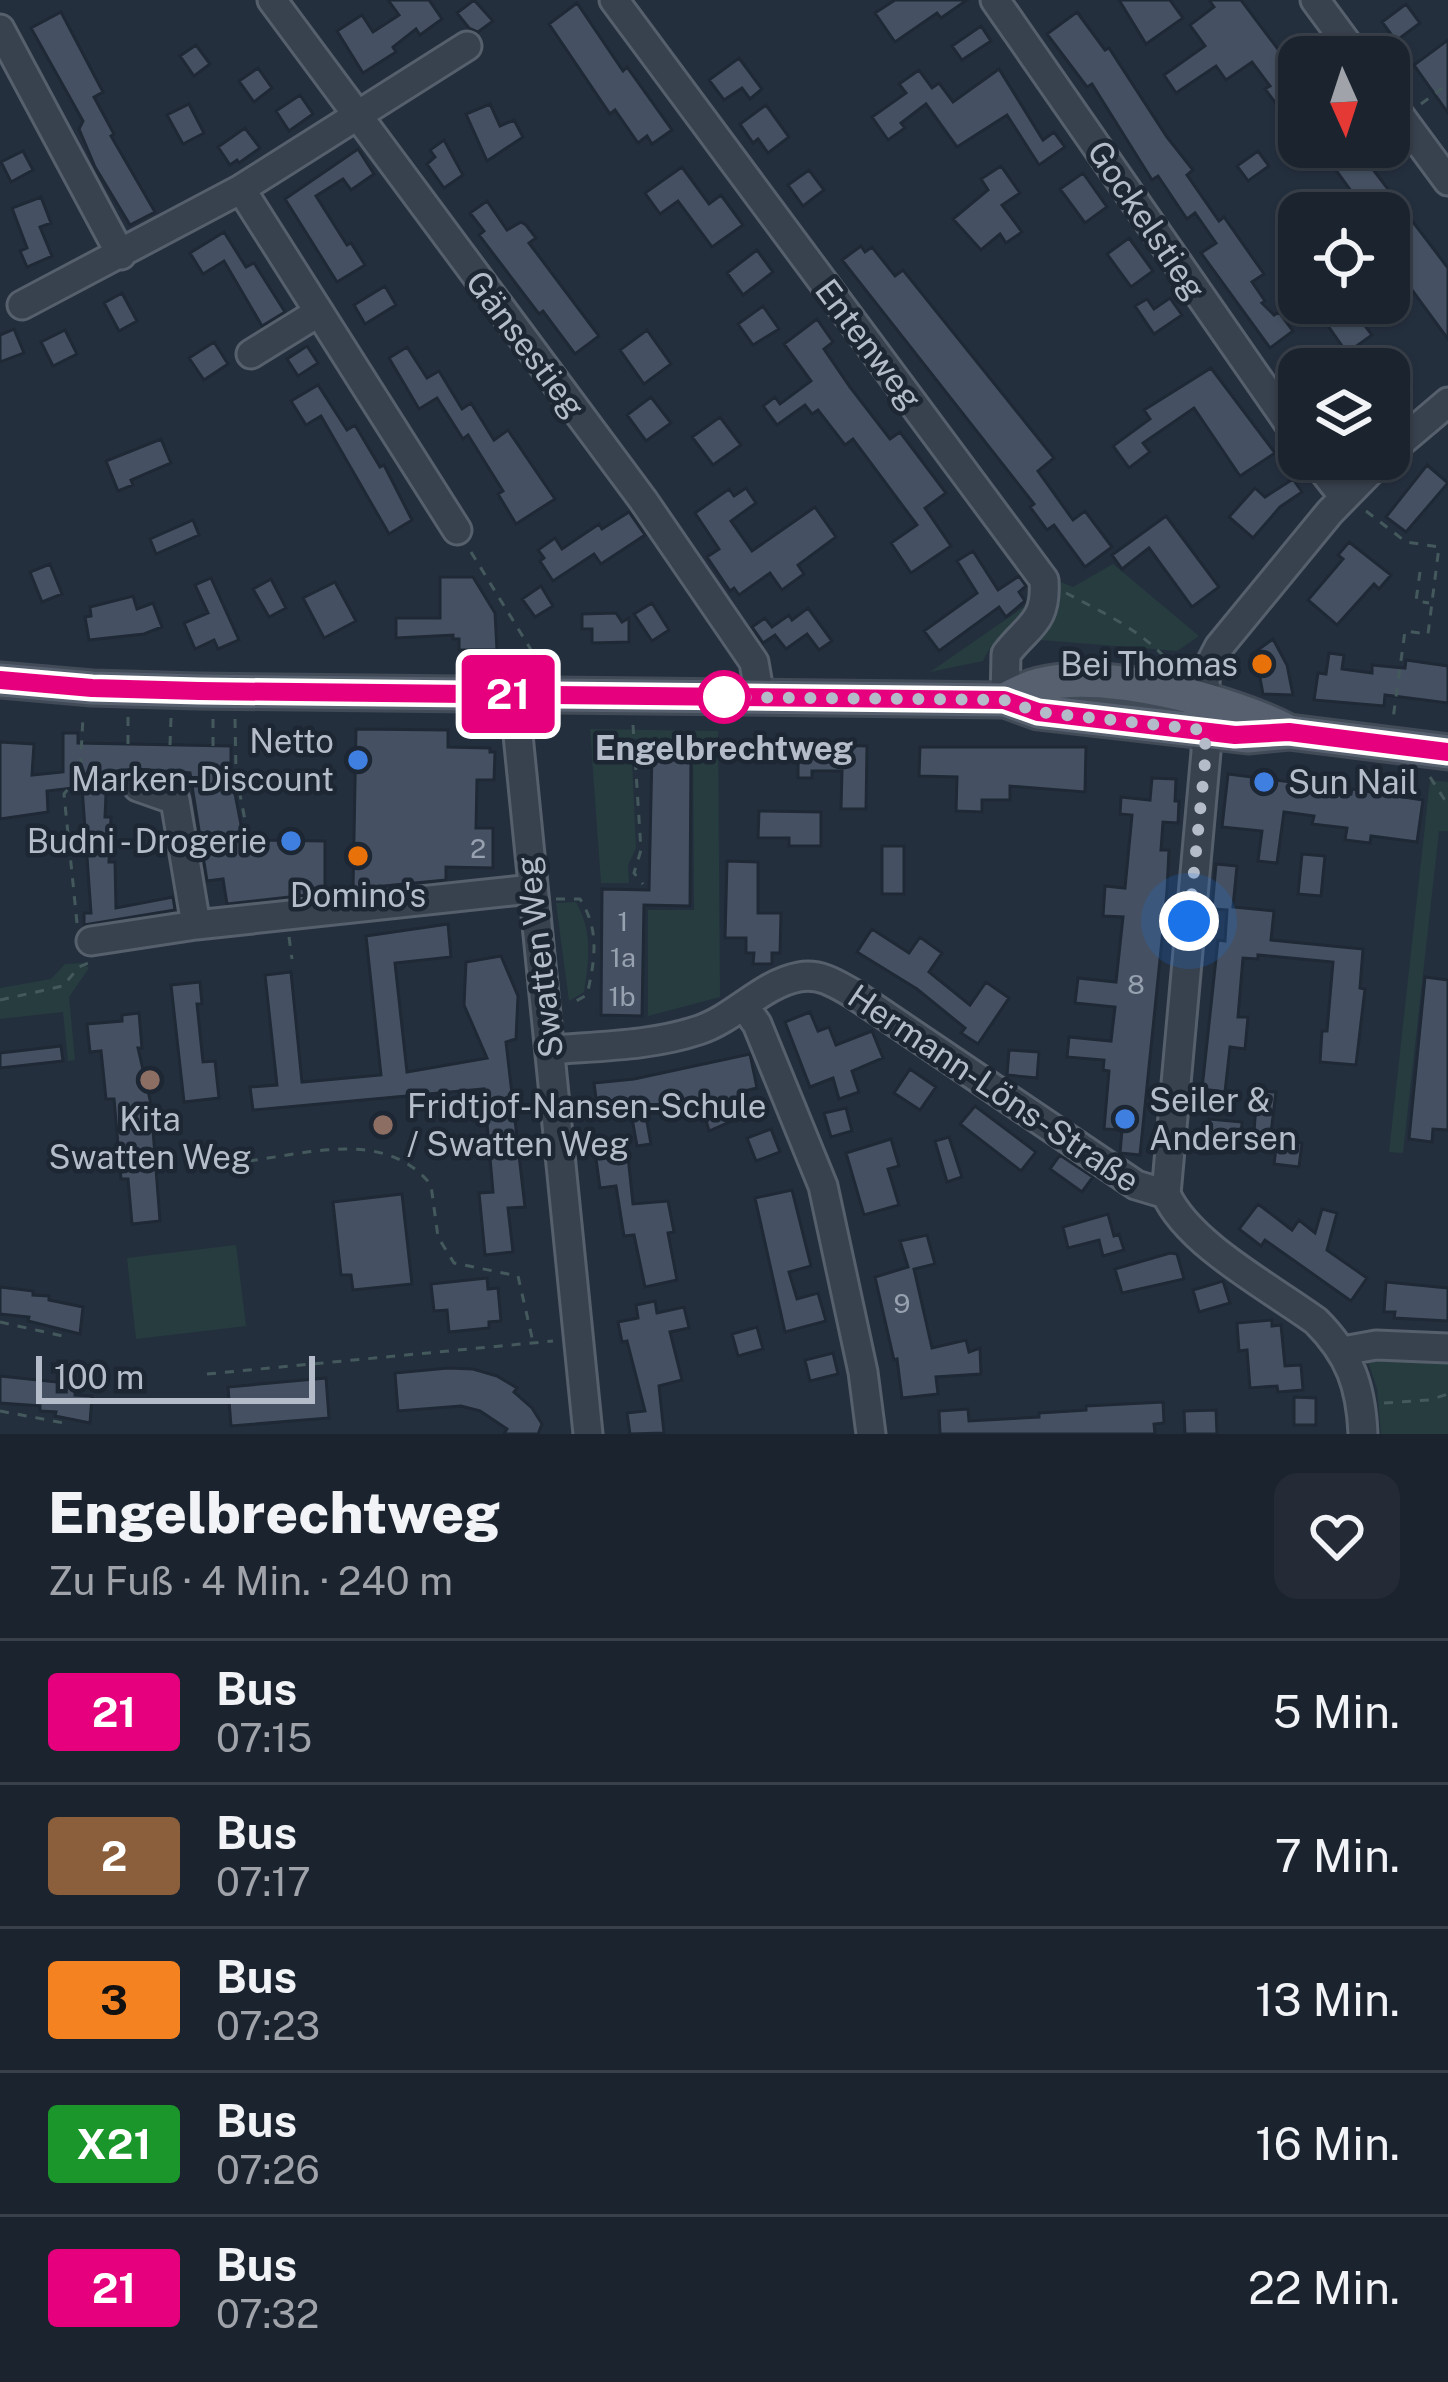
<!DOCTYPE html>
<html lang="de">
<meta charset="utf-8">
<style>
body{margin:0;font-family:"Public Sans",sans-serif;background:#242b36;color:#f1f3f6;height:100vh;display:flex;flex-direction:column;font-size:45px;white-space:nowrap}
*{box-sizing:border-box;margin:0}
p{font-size:39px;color:#a0a4aa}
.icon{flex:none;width:66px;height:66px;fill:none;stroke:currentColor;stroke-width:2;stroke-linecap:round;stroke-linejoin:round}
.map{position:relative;height:1434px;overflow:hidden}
.drawer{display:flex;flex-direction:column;background:#1b232e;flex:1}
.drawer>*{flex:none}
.badge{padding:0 24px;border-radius:9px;font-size:42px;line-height:78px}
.needle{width:78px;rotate:177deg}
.buttons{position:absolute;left:1278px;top:36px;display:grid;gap:24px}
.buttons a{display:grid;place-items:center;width:132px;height:132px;border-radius:24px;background:#1b232e;box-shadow:0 3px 9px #0004,0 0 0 3px #39404a;font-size:60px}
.scale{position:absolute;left:36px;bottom:30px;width:279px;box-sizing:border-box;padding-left:12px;border:6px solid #b4bcc9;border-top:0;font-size:33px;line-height:42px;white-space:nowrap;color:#b4bcc9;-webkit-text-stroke:9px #1d2633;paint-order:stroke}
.you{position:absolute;width:60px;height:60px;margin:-30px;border:9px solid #fff;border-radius:50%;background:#1a73e8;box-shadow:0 0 0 18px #1a73e833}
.map>.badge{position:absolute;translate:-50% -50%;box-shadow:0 0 0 6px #fff}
.round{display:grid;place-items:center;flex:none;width:126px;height:126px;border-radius:24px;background:#242b36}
.summary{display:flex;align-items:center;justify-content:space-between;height:204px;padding:0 48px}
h1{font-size:57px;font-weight:800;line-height:90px}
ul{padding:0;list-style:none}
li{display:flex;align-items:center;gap:36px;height:144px;padding:0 48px;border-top:3px solid #39404a}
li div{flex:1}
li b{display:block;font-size:45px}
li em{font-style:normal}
li .badge{min-width:132px;font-weight:700;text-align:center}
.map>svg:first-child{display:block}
.green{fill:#263c3f}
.building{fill:#455162;stroke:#1f2835;stroke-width:3}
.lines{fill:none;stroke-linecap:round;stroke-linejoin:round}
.minor-casing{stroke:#565f6c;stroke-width:33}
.major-casing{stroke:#414a57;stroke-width:39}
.path{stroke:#44595c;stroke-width:3;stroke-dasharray:9 9;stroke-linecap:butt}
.minor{stroke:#38414e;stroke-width:27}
.major{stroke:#56606e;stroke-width:33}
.line-casing{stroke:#fff;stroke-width:27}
.line{stroke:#e6007e;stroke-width:18}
.walk{stroke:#b4bcc9;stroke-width:12;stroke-dasharray:0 21.6}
.food-dot{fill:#e8710a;stroke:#1d2633;stroke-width:4.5}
.stop-dot{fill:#fff;stroke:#e6007e;stroke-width:6}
.shop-dot{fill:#3f7fe0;stroke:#1d2633;stroke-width:4.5}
.education-dot{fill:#8d6e63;stroke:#1d2633;stroke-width:4.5}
.labels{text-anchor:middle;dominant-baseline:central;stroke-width:9;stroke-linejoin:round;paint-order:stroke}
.number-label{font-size:27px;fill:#98a1af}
.street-label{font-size:33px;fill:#b4bcc9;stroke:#1d2633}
.poi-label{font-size:33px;fill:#b4bcc9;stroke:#1d2633;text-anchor:end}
.stop-label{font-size:33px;font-weight:bold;fill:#b4bcc9;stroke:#1d2633}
</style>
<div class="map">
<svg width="1448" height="1434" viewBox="0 0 1448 1434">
<rect width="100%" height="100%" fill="#242f3e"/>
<path class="green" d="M1113 564 1199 636 1177 651 1040 640 1057 608 1058 581 1073 587Z
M1028 604C1020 627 993 636 983 661L930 672Z
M590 729 718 731 720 997 648 1016V910H694L693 751 637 750 636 739 631 738 636 848 628 865 629 883H601Z
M1430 780 1448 782V831H1439L1403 1153 1389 1152Z
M576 902C593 932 589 960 584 992L569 1001 556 903Z
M82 963 89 968 69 997 75 1060 68 1061 63 1012 0 1019V988L51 979 65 964Z
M236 1245 246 1326 136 1339 127 1258Z
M1388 1353 1448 1357V1434H1381L1377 1388 1367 1359Z"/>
<path class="building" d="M388 0H429L442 19 420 35 416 29 393 47 396 52 363 73 337 31 362 15 373 32 399 15Z
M474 0 493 21 478 32 469 28 457 13Z
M895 0H967L941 18 937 13 895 42 875 13Z
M1119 0H1170L1183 18 1146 44Z
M1209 0H1241L1293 69 1299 64V134L1265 89 1270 86 1252 62 1226 80 1216 66 1176 93 1164 75 1205 46 1190 25 1214 7Z
M577 3 623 71 627 67 672 130 652 144 647 136 638 143 615 110 610 114 549 24Z
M1406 4 1420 23 1396 41 1382 22Z
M61 12 103 92 94 97 114 134 111 136 155 212 130 225 95 167 79 129 83 121 31 28Z
M1077 12 1105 50 1109 48 1167 137 1193 170 1187 175 1219 221 1224 217 1264 274 1252 282 1265 301 1262 303 1274 315 1279 312 1293 331 1270 348 1201 253 1216 243 1195 213 1187 219 1158 176 1152 180 1092 84 1087 87 1047 34Z
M981 26 991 41 962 60 952 46Z
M1448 40V113L1414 65Z
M196 45 210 64 194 76 180 56Z
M739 58 762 89 750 99 742 88 724 100 709 80Z
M258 68 272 88 254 102 239 81Z
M999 69 1043 140 1054 132 1065 147 1039 165 1007 115 957 147 926 104 901 123 905 128 888 140 872 117 906 93 899 84 919 70 932 88 939 83 953 102Z
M300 95 313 114 289 131 276 111Z
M189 104 204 133 183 144 167 115Z
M490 104 500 126 514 120 523 137 487 161 466 114Z
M766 105 789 137 768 153 758 139 753 143 740 124Z
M245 128 260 148 239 163 237 160 230 165 218 147Z
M444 140 463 175 444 188 427 164 435 157 430 150Z
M1319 147H1356L1448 268V339L1395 267 1408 258 1389 234V213H1367Z
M358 149 374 174 351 190 343 179 316 196 347 245 351 243 365 265 337 282 285 199Z
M23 151 33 170 11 182 1 162Z
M1258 151 1269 166 1248 181 1237 166Z
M1001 166 1020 193 1002 205 1022 232 1006 243 1000 234 981 250 953 219 988 190 981 179Z
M682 167 709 204 721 195 743 225 712 247 678 201 660 214 645 193Z
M809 170 824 190 803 206 788 185Z
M1083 173 1107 207 1085 223 1060 189Z
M41 197 51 223 40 227 52 256 27 267 20 251 27 248 12 208Z
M487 201 507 230 521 222 526 225 536 238 529 243 599 336 575 354 543 311 539 314 479 235 484 231 470 213Z
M224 232 246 267 254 263 285 312 262 326 224 261 203 274 190 253Z
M1129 238 1153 271 1131 287 1107 254Z
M1299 242V287L1277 259Z
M861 246 865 252 872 247 895 276 903 270 1054 458 1038 471 1073 520 1085 511 1112 547 1085 567 1054 525 1047 530 1030 507 1034 504 842 260Z
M757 250 773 272 743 295 727 273Z
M385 286 396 305 365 324 354 305Z
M122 293 137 321 119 331 104 303Z
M1170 298 1182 315 1154 334 1135 306 1147 299 1154 309Z
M1312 303H1348L1372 335 1347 353Z
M763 306 779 329 753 345 738 324Z
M817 319 833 342 824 349 850 387 890 439 900 432 946 493 925 508 951 546 911 573 891 543 917 525 853 439 845 445 818 410 812 414 805 405 777 425 763 406 775 397 780 404 811 381 784 344Z
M14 329 24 353 0 362V335Z
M65 330 77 354 53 366 41 342Z
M647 330 671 364 644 384 620 350Z
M214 342 228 364 204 380 189 358Z
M307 346 318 363 298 376 287 359Z
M407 347 427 378 439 371 462 409 471 403 494 440 508 430 555 499 516 524 498 494 503 491 468 435 463 439 437 398 419 409 389 358Z
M1389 352 1412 386 1389 402Z
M1211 368 1275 453 1240 476 1194 408 1143 443 1150 452 1129 468 1113 446 1150 419 1144 410Z
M318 385 347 430 355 425 380 467 384 465 412 520 389 534 321 416 306 425 291 401Z
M651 397 671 423 646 441 627 415Z
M720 417 741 445 713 465 692 437Z
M161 439 171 463 131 480 133 485 118 491 106 461Z
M1427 465 1448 483 1406 532 1386 517Z
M1293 479 1302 492 1280 507 1253 538 1229 517 1255 488 1265 497Z
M746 488 756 503 731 521 752 551 815 507 836 537 798 565 804 574 782 590 770 573 739 595 734 588 730 591 707 557 719 549 695 513 729 489 734 496Z
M629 512 645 535 601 564 594 554 553 581 540 561 544 558 538 550 555 538 562 549 599 524 602 529Z
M1166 516 1219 587 1192 607 1149 548 1122 569 1112 555Z
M193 520 199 535 156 554 150 539Z
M1349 542 1391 575 1379 589 1374 584 1337 625 1308 600 1343 559 1338 555Z
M973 551 998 590 1019 576 1026 586 1019 592 1025 601 1006 617 999 607 939 651 924 631 977 593 957 561Z
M50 564 62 594 42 602 30 572Z
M440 577H473L495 613 497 650H459V639H453V635L396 638V618H440Z
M211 578 239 640 218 649 214 640 195 649 184 623 208 613 195 585Z
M271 579 286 608 269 617 253 589Z
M335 582 356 621 324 638 303 598Z
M541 586 553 606 535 617 522 599Z
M133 596 137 609 153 603 162 627 144 634 89 640 85 617 91 616 90 607Z
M652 603 669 630 652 641 634 614Z
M808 608 832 641 819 650 807 634 786 649 775 635 763 643 752 627 765 618 772 627 789 615 792 620Z
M616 613 622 622 629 618V642L592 643V629H582V614Z
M1273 639 1287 665 1293 695 1263 694 1258 667 1251 655Z
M1329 653 1344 655 1342 669 1372 673V665L1405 668 1406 660 1448 666V703L1385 695 1384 706 1314 700 1318 673 1326 674Z
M356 729 448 730V747L490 748V752H495L494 780H477L476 828H493V868L446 867V880L353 889Z
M63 733H78V743L231 746V773L244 840 325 841V893L227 904 223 879 207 881 190 773 136 769 107 772 105 817H111L109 862H115L116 908 173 897 175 910 84 925V913H91L82 787 47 791 48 812 0 819V742L34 744 32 775 63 772Z
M798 744 867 746 866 809H841L842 771H812V778H798Z
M920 747H1086L1085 792 1010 786V800H982V812L956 811 957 777 919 776Z
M652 752 691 753 690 906 644 905 642 1016 601 1015 602 889 649 890Z
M1228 774 1291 782 1290 787 1351 794 1352 789 1423 800 1417 842 1371 836 1370 843 1345 840 1347 828 1312 824 1314 816 1284 812 1277 863 1258 861 1262 831 1222 827Z
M1152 778 1176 779 1175 801H1179L1178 823 1163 822 1161 850H1169L1167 891 1140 1155 1120 1153 1122 1130 1104 1129 1109 1071 1103 1070 1104 1060 1067 1057 1069 1037 1111 1041 1115 1007 1075 1003 1078 978 1116 982 1123 917 1103 916 1105 886 1125 888 1132 815 1120 814 1121 797 1150 800Z
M759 811 821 812V846H789V838H758Z
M882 846H904V894H882Z
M1302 854 1325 856 1321 896 1298 894Z
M727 861 758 862V913H781L780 953H772V964H753L754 953H746V938H725Z
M1216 864 1237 866 1233 907 1274 911 1271 940 1363 949 1360 988 1365 989 1356 1065 1320 1062 1322 1031H1327L1333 962 1258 955V959L1243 958 1238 1017H1248L1245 1049 1230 1047 1225 1092 1202 1089 1218 940 1225 941 1227 910 1212 909Z
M448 924 451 957 395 963 407 1072 487 1058 464 1005 466 962 501 956 518 996 516 1039 506 1042 525 1207 508 1208 513 1252 485 1255 479 1193 493 1192 484 1089 253 1110 250 1087 277 1085 265 975 291 972 302 1082 381 1075 366 936Z
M872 929 909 953 920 937 942 953 929 972 970 1005 986 982 1009 998 978 1044 961 1033 965 1028 917 989 857 952Z
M1425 977 1448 980V1130L1433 1129 1432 1142 1409 1139Z
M200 982 202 1004H197L203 1062 215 1061 219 1098 184 1102 171 985Z
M810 1012 818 1031 829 1027 836 1045 872 1031 883 1058 852 1071 859 1092 839 1099 833 1078 810 1087 785 1022Z
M139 1013 142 1048H138L151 1104 160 1221 132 1224 128 1179H121L114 1099H106L101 1051 90 1052 87 1024 122 1021V1015Z
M61 1046 63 1061 0 1068V1053Z
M1009 1050 1039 1052 1037 1078 1007 1075Z
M750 1054 757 1088 740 1092 748 1114 709 1131 700 1099 645 1111 651 1144 637 1146 629 1102 597 1106 594 1083 634 1079Z
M910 1069 936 1087 920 1110 894 1093Z
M1257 1091 1276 1092 1271 1133 1254 1132Z
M975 1106 1036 1152 1021 1171 960 1124Z
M846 1108 852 1131 831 1137 824 1113Z
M1209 1119 1242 1122 1240 1152 1201 1154Z
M771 1129 780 1152 756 1161 747 1138Z
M949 1137 962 1177 947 1182 935 1141Z
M891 1139 899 1166 888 1169 899 1205 864 1215 846 1153Z
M1277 1140 1302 1143 1299 1167 1274 1164Z
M1060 1155 1093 1177 1082 1192 1050 1169Z
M628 1156 633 1204 668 1201 674 1232 668 1233 677 1280 645 1287 634 1235 624 1236 616 1186 600 1188 596 1159Z
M792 1190 811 1266 789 1272 797 1299 818 1293 826 1321 785 1332 755 1198Z
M402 1194 412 1284 353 1290 351 1275H341L333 1202Z
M1258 1204 1292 1230 1299 1220 1315 1233 1322 1209 1337 1213 1327 1250 1367 1278 1351 1301 1265 1240 1261 1246 1239 1229Z
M1108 1214 1114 1236 1119 1234 1124 1250 1103 1256 1099 1240 1068 1248 1063 1227Z
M927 1235 935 1264 914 1269 932 1348 966 1340 969 1352 980 1348 981 1374 936 1377 938 1394 902 1398 897 1359 894 1360 875 1277 908 1267 900 1241Z
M1170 1253 1177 1254 1184 1279 1122 1293 1115 1269Z
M487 1278 488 1289 498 1288 501 1321 489 1322V1328L449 1332 447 1310 434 1311 431 1284Z
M1223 1281 1230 1303 1199 1312 1193 1290Z
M1386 1282 1448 1288V1321L1394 1318 1395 1312H1384Z
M0 1287 33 1291V1295L49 1296V1300L83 1307 80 1334 28 1321 29 1317 0 1314Z
M655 1301 657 1313 684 1307 689 1328 670 1332 682 1380 659 1386 664 1433 630 1434 627 1413 645 1411 627 1341 622 1342 618 1322 638 1318 636 1305Z
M1272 1320V1326L1281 1325 1285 1366 1301 1365 1303 1390 1278 1392 1277 1386 1250 1388 1247 1350 1239 1351 1237 1323Z
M757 1327 763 1349 738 1356 732 1334Z
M833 1353 838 1374 810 1381 805 1360Z
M448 1368 473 1369 497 1376 517 1388 514 1392 532 1408 542 1424 538 1434H504L507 1429 480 1411 461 1406 398 1411 395 1373Z
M0 1376 76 1384 75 1395 92 1396 90 1423 55 1416 56 1412 40 1411V1406L0 1403Z
M326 1378 329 1418 231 1426 228 1387Z
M1294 1397 1316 1398V1425H1294Z
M1163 1402 1164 1423 1154 1424 1155 1434H940L939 1411 968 1409 969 1421 1039 1417V1413L1086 1410V1406Z
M1216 1410 1217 1434H1185L1184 1411Z"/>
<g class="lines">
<g class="minor-casing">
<path id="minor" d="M272 0 643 500 754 662 760 697
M614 0 1044 580C1047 623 1028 625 1006 654L1005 700
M995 0 1299 438
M1315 0 1357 57
M0 29 121 255
M1389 101 1448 181
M241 189 457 530
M22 305 241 189 467 46
M251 354 319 312
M1389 452 1448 402
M1314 459 1344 497
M514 695 588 1434
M138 787 175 800 196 925
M91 941 196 925 531 889
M744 1006 757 1024 823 1186 863 1372 871 1434
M550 1050C599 1046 652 1046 699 1030 735 1018 762 984 799 977 819 973 835 983 852 993L1136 1185 1166 1194
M1343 1351 1376 1345 1448 1348
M1363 1434C1361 1386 1350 1355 1316 1321 1271 1288 1188 1244 1166 1194L1206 752 1205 674 1219 647 1330 512 1382 459"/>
</g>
<g class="major-casing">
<path id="major" d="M0 680 92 688 198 691 1005 700 1038 712 1248 736 1289 732 1448 752
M1005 700C1016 694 1027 688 1039 685 1104 668 1229 701 1287 731"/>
</g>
<path class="path" d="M1421 104 1448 84
M1366 511 1406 542 1439 547 1428 634 1405 631 1393 719
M471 552 541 666
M1420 572 1416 601 1429 603
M1066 593C1102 612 1141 630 1168 661
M235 719 236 774 253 861
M633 725 641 850 634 873 643 884
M128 744V717
M170 745 171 718
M213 746V718
M1430 777 1448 805
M556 899H580C600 930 595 960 587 995L569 1005
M77 923 64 794 80 774 83 717
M289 937 292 959
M0 1000 63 986 79 967 88 963
M249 1161C309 1153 387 1129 431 1185L438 1237 454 1263 518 1276 533 1342
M0 1322 67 1337
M207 1374 553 1341
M1384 1403 1429 1400 1448 1394
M0 1411 64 1423"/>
<use href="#minor" class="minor"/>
<use href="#major" class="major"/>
</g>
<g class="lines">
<g class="line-casing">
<path id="line" d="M0 680 92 688 199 691 1004 700 1038 712 1235 735 1289 732 1448 752"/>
</g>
<use href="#line" class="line"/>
<path class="walk" d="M724 697 1004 700 1038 712 1204 730 1206 752 1189 921"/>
</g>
<g class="food-dot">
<circle cx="1262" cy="664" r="12"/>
<circle cx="358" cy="856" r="12"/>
</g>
<circle class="stop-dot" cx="724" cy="697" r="24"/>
<g class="shop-dot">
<circle cx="358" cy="760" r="12"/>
<circle cx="1264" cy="782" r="12"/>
<circle cx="291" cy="841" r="12"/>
<circle cx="1125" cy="1119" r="12"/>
</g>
<g class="education-dot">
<circle cx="150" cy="1080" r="12"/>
<circle cx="383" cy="1125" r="12"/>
</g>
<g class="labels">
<g class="number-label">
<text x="478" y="848">2</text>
<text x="623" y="921">1</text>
<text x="623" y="957">1a</text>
<text x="1136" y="984">8</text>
<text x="622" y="996">1b</text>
<text x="902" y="1303">9</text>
</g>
<g class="street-label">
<text transform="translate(1147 220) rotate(56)">Gockelstieg</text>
<text transform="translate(526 344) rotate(53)">Gänsestieg</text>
<text transform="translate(869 344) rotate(53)">Entenweg</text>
<text transform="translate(539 957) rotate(-97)">Swatten Weg</text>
<text transform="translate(994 1088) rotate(34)">Hermann-Löns-Straße</text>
</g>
<g class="poi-label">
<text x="1238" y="664">Bei Thomas</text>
<text x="334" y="741">Netto<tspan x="334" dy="38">Marken-Discount</tspan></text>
<text x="1288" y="782" text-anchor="start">Sun Nail</text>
<text x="267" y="841">Budni - Drogerie</text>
<text x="358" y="895" text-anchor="middle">Domino's</text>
<text x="1149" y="1100" text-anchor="start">Seiler &amp;<tspan x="1149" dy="38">Andersen</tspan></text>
<text x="407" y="1106" text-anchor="start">Fridtjof-Nansen-Schule<tspan x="407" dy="38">/ Swatten Weg</tspan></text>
<text x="150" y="1119" text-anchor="middle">Kita<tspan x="150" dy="38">Swatten Weg</tspan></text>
</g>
<g class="stop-label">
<text x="724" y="748">Engelbrechtweg</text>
</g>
</g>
</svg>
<div class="buttons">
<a><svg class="needle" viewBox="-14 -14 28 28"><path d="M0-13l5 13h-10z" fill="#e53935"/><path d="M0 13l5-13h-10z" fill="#a0a4aa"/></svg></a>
<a><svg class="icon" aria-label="locate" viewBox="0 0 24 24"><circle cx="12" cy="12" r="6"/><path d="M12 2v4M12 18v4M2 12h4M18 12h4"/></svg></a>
<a><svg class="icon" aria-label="layers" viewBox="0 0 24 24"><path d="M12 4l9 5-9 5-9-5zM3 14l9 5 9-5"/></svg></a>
</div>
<div class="scale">100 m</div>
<div class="you" style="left:1189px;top:921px"></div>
<b class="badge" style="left:508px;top:694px;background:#e6007e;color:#fff">21</b>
</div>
<section class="drawer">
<div class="summary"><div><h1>Engelbrechtweg</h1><p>Zu Fuß · 4 Min. · 240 m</p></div><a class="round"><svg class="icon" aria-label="heart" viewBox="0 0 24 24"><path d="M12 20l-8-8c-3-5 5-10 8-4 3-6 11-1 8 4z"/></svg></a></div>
<ul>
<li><span class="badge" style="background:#e6007e;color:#fff">21</span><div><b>Bus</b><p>07:15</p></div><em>5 Min.</em></li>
<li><span class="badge" style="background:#8b5e3c;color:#fff">2</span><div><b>Bus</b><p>07:17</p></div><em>7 Min.</em></li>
<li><span class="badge" style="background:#f58220;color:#111">3</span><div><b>Bus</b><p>07:23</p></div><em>13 Min.</em></li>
<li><span class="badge" style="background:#1a962b;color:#fff">X21</span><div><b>Bus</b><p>07:26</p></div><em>16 Min.</em></li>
<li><span class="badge" style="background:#e6007e;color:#fff">21</span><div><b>Bus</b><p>07:32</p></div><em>22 Min.</em></li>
</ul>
</section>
